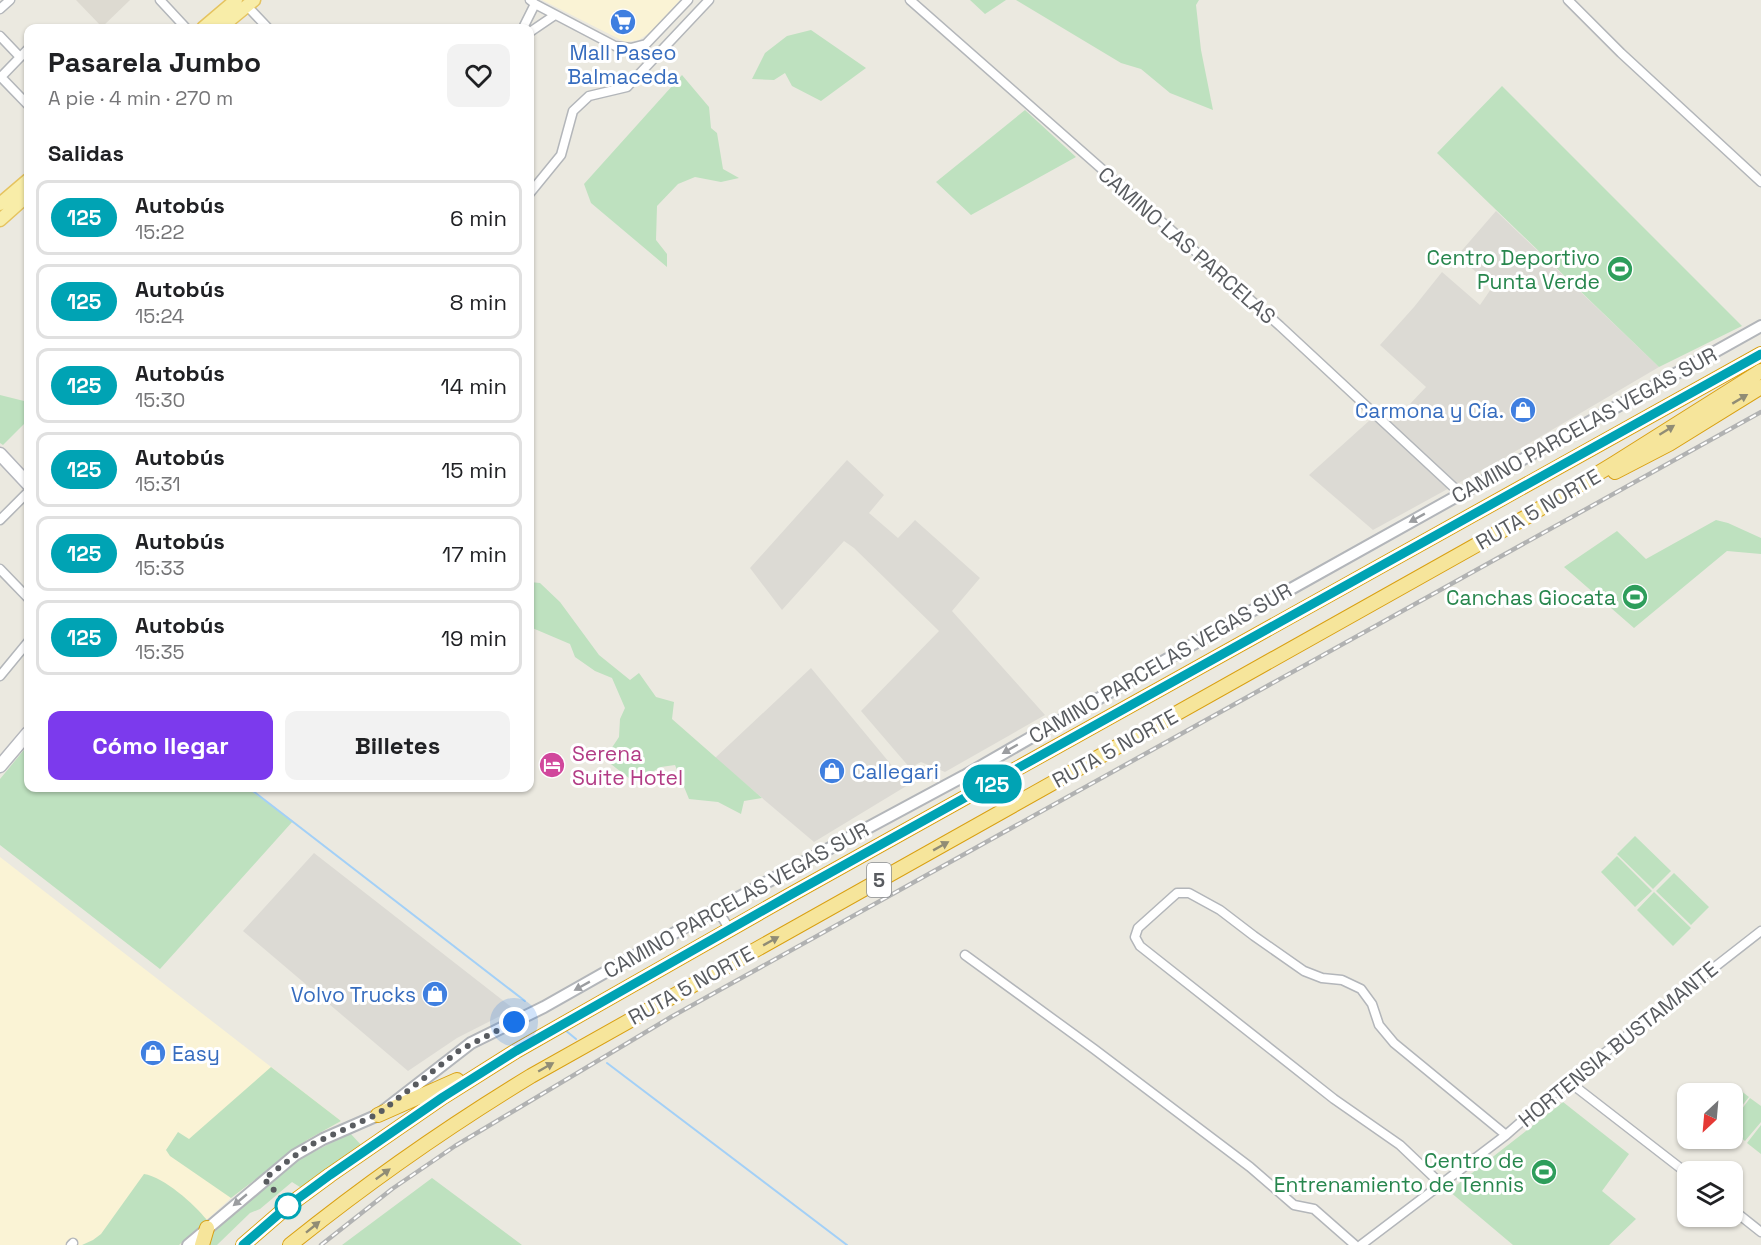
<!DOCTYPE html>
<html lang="es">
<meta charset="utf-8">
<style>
body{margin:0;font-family:"Space Grotesk",sans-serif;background:#f2f2f2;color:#202124;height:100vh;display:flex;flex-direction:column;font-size:22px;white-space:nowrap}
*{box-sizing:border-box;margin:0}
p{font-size:20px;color:#757577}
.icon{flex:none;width:33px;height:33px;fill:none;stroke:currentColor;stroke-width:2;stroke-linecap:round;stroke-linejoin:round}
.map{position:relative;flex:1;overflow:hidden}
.details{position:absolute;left:24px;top:24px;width:510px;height:768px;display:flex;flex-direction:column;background:#fff;border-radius:12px;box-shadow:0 2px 4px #0004}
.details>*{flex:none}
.badge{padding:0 12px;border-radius:20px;font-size:21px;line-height:39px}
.needle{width:39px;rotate:206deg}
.controls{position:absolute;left:1677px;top:1083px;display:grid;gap:12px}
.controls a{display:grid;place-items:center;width:66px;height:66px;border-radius:12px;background:#fff;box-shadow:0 2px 4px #0004;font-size:30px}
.you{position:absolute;width:30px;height:30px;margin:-15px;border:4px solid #fff;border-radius:50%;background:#1a73e8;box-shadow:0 0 0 9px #1a73e833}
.map>.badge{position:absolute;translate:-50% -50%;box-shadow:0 0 0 3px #fff}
h2{padding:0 24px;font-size:22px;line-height:54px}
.round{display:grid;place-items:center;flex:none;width:63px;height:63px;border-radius:12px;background:#f2f2f2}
.summary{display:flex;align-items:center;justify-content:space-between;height:102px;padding:0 24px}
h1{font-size:28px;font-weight:800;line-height:45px}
.cta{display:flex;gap:12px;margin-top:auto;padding:12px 24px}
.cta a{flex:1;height:69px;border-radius:12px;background:#7c3aed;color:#fff;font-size:24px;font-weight:800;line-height:69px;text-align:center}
.cta a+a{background:#f2f2f2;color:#202124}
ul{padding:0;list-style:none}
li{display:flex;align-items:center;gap:18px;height:75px;margin:0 12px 9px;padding:0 12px;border:3px solid #e0e0e0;border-radius:12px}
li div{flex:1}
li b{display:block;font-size:22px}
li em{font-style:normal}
li .badge{min-width:66px;font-weight:700;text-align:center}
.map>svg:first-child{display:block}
.commercial{fill:#faf3d5}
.industrial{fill:#dcdad4}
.education{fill:#dddad1}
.green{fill:#bee1bf}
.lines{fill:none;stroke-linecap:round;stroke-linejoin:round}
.stream{stroke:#a3d0f7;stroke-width:2}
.minor-casing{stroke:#b3b6ba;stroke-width:11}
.tertiary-casing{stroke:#b3b6ba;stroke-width:14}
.secondary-casing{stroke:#b4b6bc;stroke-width:15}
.primary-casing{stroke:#e5c35f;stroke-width:15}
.trunk-casing{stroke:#d9a012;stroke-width:16}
.minor{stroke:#fff;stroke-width:8}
.tertiary{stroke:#fff;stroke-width:10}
.secondary{stroke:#fff;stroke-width:12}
.primary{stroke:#f8eda8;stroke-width:12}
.trunk{stroke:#f6e59b;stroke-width:14}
.rail-casing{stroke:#b1b2b2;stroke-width:4.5}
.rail{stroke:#fff;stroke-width:2;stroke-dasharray:7;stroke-linecap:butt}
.oneway{fill:#908c75}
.oneway2{fill:#9b9da0}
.line-casing{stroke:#fff;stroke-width:14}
.line{stroke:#00a3b4;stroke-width:9}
.walk{stroke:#595c60;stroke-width:6;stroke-dasharray:0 10.8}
.stop-dot{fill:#fff;stroke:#00a3b4;stroke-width:3}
.labels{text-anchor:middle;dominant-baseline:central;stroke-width:6;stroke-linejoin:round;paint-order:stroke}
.shield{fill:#fff;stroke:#8b8d90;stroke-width:1.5}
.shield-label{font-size:20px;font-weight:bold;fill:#595c60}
.shop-label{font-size:21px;fill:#366cbe;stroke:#fff;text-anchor:end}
.street-label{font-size:21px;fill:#595c60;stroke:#fff}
.leisure-label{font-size:21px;fill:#27864d;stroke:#fff;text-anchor:end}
.hotel-label{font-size:21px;fill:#b23c85;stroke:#fff;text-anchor:start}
</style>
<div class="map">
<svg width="1761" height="1245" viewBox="0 0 1761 1245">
<rect width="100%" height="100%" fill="#ebe9e0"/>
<path class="commercial" d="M542 0H680L652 31 639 40 625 42Z
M0 857 341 1121 307 1140 231 1198 179 1245H0Z"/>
<path class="industrial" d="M1496 211 1659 367 1504 458 1373 530 1309 475 1380 411 1393 422 1426 387 1380 345 1414 307 1442 272 1480 305 1493 286 1457 256Z
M847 460 884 495 869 513 898 538 915 520 980 578 952 611 1045 715 945 772 921 762 910 768 861 711 939 631 854 548 844 541 782 610 750 568Z
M811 668 908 785 814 842 715 758Z
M314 853 514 1009 457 1038 408 1071 243 931Z"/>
<path class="education" d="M76 0H130L102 27Z"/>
<path class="green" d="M970 0H1006L985 14Z
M1016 0H1199L1196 5 1201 50 1213 110 1170 93 1141 69 1121 63Z
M811 30 866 68 821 101 792 86 785 73 774 80 752 79 765 53 787 36Z
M682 75 709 107 711 128 717 133 723 169 739 178 721 182 695 177 678 184 657 206 656 240 667 254V267L591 203 584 184Z
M1502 86 1742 326 1659 367 1437 153Z
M1025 110 1076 157 971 215 936 182Z
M0 395 28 402V420L3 445 0 443Z
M1716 520 1728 523 1761 538V554L1727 551 1634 628 1564 567 1617 531 1646 559Z
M530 582 540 583 560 602 599 655 630 680 639 673 656 697 674 702 672 719 762 798 744 801 741 814 718 802 689 799 675 765 661 767 634 782 607 761V755L619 737 620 719 625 708 612 678 595 671 575 657 570 644 530 627Z
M28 745V788H247L293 821 160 969 0 845V779Z
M1635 836 1671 871 1653 889 1617 854Z
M1617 856 1652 891 1635 907 1601 872Z
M1674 873 1709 907 1691 925 1656 891Z
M1654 892 1691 928 1673 946 1637 910Z
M271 1067 341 1121 307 1140 231 1198 170 1156 166 1150 178 1132 189 1139Z
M1731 1083 1749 1097 1733 1117 1732 1094 1723 1093Z
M1750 1098 1761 1106V1122L1745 1141 1733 1131V1121Z
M1563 1102 1629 1154 1602 1191 1636 1219 1609 1245H1513L1449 1191Z
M1761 1125V1154L1747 1143Z
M350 1133 362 1146 303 1189 292 1182 260 1209 250 1213 217 1245H207L208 1238 221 1222 300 1159Z
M144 1174C164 1177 194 1204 207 1220L179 1245H82L93 1240 101 1234Z
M432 1178 522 1245H342Z"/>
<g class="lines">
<path class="stream" d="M249 788 525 1001
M565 1030 576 1039
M607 1063 847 1245"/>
<g class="minor-casing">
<path id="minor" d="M160 0 186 28
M530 0 535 4 615 46 631 48 646 44 688 0
M910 0 1280 326 1461 494
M1568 0 1621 53 1761 182
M247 6 268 28
M0 9 10 0
M523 28 535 4
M530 32 555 15
M0 36 20 57
M28 49 1 77 28 105
M530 193 561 155 573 111 589 96 627 87 709 0
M0 520 28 492
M0 569 28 598
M0 676 28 642
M717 909 730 930
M965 955 1094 1049 1250 1167 1294 1205 1314 1209 1355 1245
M1568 1081 1688 1174
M1441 1184 1400 1145 1334 1099 1140 946 1135 937 1138 928 1177 893H1189L1220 910 1254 936 1304 971 1322 978 1342 980 1361 989 1372 1004 1379 1025 1394 1043 1506 1135
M1732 1209 1761 1232
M71 1245 73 1243
M1361 1245 1506 1135 1561 1087 1761 931"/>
</g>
<g class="tertiary-casing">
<path id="tertiary" d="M188 1245 295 1155 323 1139 378 1115 471 1043 544 1007 717 909 964 776 1230 623 1761 326"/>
</g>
<g class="secondary-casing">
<path id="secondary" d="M0 454 28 484
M0 766 28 733"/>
</g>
<g class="primary-casing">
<path id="primary" d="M203 28 236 0
M220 28 254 0
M0 204 28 180
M0 220 28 195"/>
</g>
<g class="trunk-casing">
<path id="trunk" d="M1615 472 1669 444 1761 387
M378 1115 457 1080
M202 1245 207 1228
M243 1245 288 1206 330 1175 443 1097 516 1051 792 894 1761 354
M290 1245C367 1183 447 1127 531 1076L1528 516 1615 463 1761 371"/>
</g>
<use href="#minor" class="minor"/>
<use href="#tertiary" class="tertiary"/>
<use href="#secondary" class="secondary"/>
<use href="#primary" class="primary"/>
<use href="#trunk" class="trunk"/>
<g class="rail-casing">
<path id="rail" d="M321 1245 392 1189 455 1146 671 1017 1761 412"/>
</g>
<use href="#rail" class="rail"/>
</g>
<defs><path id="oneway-solid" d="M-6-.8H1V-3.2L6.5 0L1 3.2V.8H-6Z" transform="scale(1.5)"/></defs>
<g class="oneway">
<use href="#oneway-solid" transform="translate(1740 399) rotate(-31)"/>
<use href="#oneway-solid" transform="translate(1667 430) rotate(-32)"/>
<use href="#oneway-solid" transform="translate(941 846) rotate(-29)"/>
<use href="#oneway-solid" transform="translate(771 941) rotate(-29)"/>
<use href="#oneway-solid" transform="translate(546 1067) rotate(-30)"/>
<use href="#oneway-solid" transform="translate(383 1174) rotate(-36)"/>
<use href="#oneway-solid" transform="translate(313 1227) rotate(-39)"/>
</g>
<g class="oneway2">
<use href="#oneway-solid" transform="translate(1417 518) rotate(151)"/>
<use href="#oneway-solid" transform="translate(1010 749) rotate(150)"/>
<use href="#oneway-solid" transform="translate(582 986) rotate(151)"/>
<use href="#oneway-solid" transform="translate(240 1200) rotate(140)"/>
</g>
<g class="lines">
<g class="line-casing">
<path id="line" d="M243 1245 288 1206 330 1175 443 1097 516 1051 792 894 1761 354"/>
</g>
<use href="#line" class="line"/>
<path class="walk" d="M288 1206 264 1179 308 1146 378 1114 460 1050 514 1022"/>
</g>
<defs>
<g id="supermarket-disc" transform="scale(1.35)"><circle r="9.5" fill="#3f7fe0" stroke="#fff"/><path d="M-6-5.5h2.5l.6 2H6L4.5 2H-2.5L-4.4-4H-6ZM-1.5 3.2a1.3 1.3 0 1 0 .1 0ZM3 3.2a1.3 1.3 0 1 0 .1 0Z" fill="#fff"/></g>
<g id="stadium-disc" transform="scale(1.35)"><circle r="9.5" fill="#2e9e5b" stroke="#fff"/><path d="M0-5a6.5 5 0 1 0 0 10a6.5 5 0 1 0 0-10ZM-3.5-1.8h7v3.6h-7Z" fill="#fff"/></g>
<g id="shop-disc" transform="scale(1.35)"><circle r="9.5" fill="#3f7fe0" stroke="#fff"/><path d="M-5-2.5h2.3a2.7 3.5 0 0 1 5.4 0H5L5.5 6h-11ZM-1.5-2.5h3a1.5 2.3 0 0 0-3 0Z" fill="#fff"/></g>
<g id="hotel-disc" transform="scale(1.35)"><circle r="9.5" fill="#d1479c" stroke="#fff"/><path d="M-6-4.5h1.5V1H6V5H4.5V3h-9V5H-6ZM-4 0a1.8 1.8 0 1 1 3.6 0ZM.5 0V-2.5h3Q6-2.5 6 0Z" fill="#fff"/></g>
</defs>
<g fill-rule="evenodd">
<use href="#supermarket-disc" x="623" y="22"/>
<use href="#stadium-disc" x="1620" y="269"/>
<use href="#shop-disc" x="1523" y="410"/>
<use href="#stadium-disc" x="1635" y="597"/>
<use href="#hotel-disc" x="552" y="765"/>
<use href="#shop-disc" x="832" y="771"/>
<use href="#shop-disc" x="435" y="994"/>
<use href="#shop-disc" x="153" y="1053"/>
<use href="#stadium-disc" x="1544" y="1172"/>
</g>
<circle class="stop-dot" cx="288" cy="1206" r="12"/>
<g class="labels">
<rect class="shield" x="867" y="863" width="24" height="34" rx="4.5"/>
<g class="shield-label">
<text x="879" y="880">5</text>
</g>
<g class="shop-label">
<text x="623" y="52" text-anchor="middle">Mall Paseo<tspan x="623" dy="24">Balmaceda</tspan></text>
<text x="1504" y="410">Carmona y Cía.</text>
<text x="852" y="771" text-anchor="start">Callegari</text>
<text x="416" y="994">Volvo Trucks</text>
<text x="172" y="1053" text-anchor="start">Easy</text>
</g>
<g class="street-label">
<text transform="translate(1187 245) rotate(41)">CAMINO LAS PARCELAS</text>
<text transform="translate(1584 425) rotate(-29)">CAMINO PARCELAS VEGAS SUR</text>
<text transform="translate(1538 509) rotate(-30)">RUTA 5 NORTE</text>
<text transform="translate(1160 663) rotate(-30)">CAMINO PARCELAS VEGAS SUR</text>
<text transform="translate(1115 748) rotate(-29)">RUTA 5 NORTE</text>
<text transform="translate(736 900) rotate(-29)">CAMINO PARCELAS VEGAS SUR</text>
<text transform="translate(691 985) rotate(-29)">RUTA 5 NORTE</text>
<text transform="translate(1618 1044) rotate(-39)">HORTENSIA BUSTAMANTE</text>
</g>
<g class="leisure-label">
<text x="1600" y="257">Centro Deportivo<tspan x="1600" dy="24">Punta Verde</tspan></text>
<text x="1616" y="597">Canchas Giocata</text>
<text x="1524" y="1160">Centro de<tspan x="1524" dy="24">Entrenamiento de Tennis</tspan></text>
</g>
<g class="hotel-label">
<text x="572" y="753">Serena<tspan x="572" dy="24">Suite Hotel</tspan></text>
</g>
</g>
</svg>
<div class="controls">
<a><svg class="needle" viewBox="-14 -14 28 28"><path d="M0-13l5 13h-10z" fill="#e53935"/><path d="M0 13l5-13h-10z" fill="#757577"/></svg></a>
<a><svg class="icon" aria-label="layers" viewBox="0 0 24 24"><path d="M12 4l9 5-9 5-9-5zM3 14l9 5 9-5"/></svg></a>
</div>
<div class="you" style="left:514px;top:1022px"></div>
<b class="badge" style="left:992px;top:784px;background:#00a3b4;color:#fff">125</b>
<section class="details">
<div class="summary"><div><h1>Pasarela Jumbo</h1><p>A pie · 4 min · 270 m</p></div><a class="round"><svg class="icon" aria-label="heart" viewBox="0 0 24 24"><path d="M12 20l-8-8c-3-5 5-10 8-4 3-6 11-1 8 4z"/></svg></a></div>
<h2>Salidas</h2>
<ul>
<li><span class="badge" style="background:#00a3b4;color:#fff">125</span><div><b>Autobús</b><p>15:22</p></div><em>6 min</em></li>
<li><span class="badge" style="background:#00a3b4;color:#fff">125</span><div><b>Autobús</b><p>15:24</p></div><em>8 min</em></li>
<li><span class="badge" style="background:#00a3b4;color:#fff">125</span><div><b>Autobús</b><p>15:30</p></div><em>14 min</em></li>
<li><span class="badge" style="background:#00a3b4;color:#fff">125</span><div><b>Autobús</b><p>15:31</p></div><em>15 min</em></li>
<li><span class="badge" style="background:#00a3b4;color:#fff">125</span><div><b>Autobús</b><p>15:33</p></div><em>17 min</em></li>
<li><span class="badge" style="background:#00a3b4;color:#fff">125</span><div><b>Autobús</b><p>15:35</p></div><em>19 min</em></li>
</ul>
<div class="cta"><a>Cómo llegar</a><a>Billetes</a></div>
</section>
</div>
